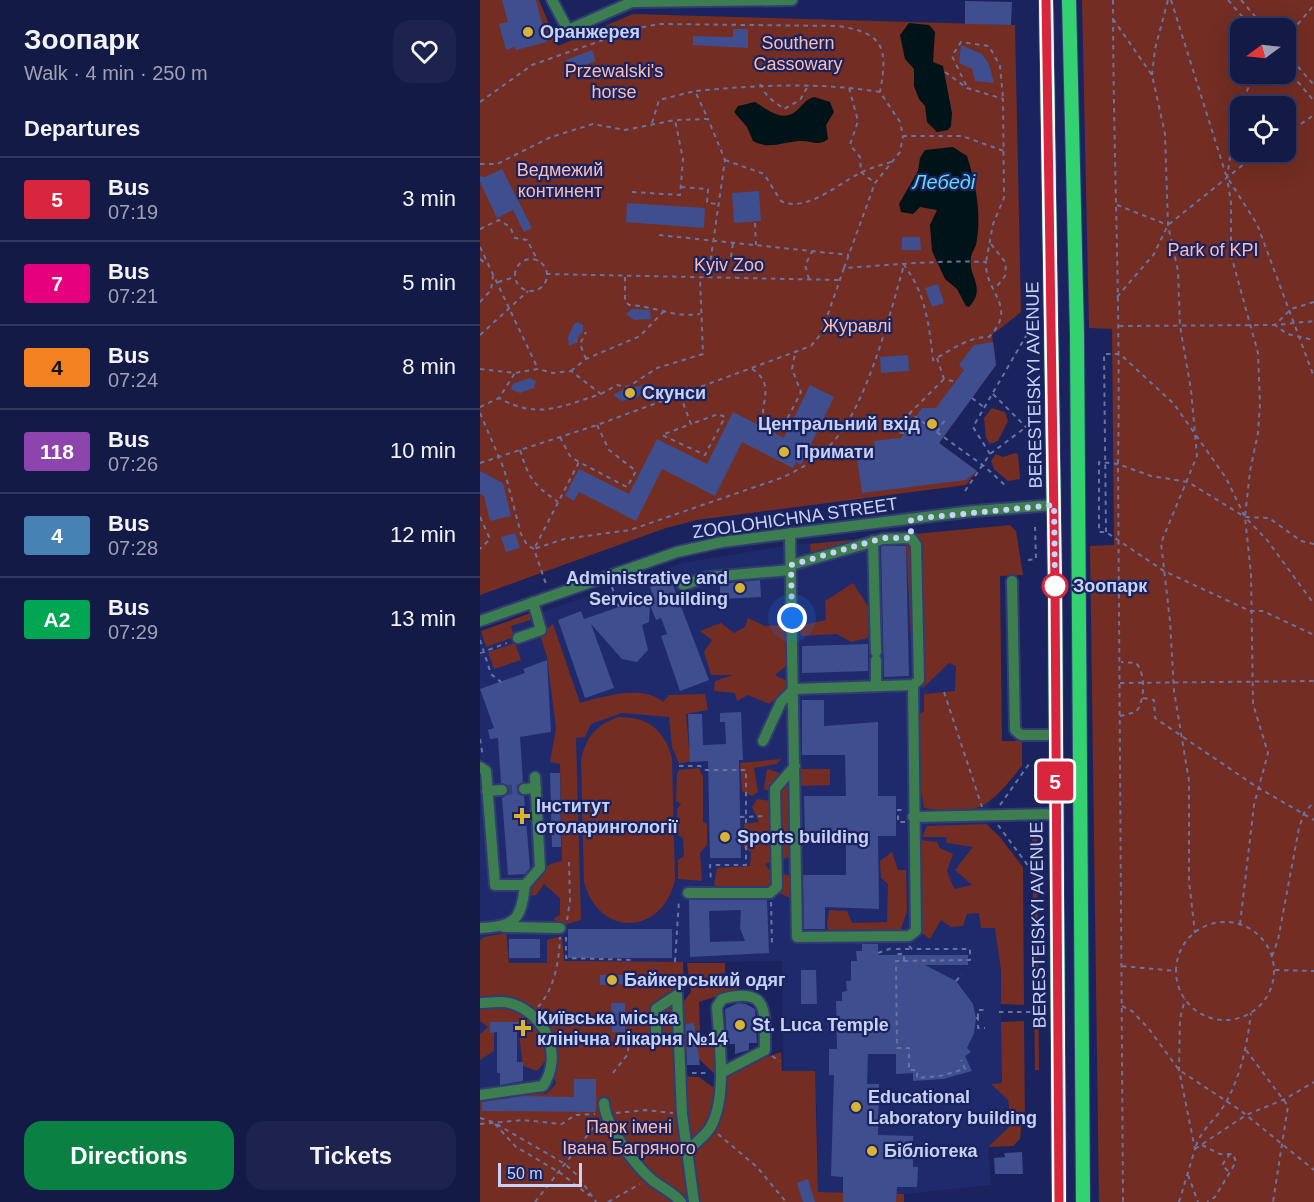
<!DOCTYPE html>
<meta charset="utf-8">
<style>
body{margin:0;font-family:Helvetica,sans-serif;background:#1d234d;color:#f1f3f6;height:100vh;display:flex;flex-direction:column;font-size:22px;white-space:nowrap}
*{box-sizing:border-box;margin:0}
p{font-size:20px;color:#9da1b3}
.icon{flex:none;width:33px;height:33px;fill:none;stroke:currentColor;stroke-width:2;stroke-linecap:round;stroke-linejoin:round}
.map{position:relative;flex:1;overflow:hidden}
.side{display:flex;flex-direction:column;background:#141a46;width:480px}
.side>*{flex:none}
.badge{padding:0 12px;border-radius:4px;font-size:21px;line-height:39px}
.needle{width:39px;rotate:255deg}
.tools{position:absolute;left:750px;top:18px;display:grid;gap:12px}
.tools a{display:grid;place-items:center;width:66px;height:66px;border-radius:12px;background:#141a46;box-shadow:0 6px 24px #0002,0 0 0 2px #33385f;font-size:30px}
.scale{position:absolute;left:18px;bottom:15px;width:84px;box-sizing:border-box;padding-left:6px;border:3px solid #c6d2f6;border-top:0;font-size:16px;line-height:21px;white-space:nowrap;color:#c6d2f6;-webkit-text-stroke:4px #1a235e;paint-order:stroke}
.you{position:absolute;width:30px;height:30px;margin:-15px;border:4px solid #fff;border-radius:50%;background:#1a73e8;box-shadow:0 0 0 9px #1a73e833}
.map>.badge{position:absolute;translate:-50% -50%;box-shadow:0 0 0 3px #fff}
h2{padding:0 24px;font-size:22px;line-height:54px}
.round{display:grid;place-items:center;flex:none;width:63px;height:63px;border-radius:18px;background:#1d234d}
.summary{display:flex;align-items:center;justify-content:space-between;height:102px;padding:0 24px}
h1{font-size:28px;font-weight:600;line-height:45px}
.cta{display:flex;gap:12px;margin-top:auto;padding:12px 24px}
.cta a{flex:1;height:69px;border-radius:18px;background:#0b8043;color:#fff;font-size:24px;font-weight:600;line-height:69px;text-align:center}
.cta a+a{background:#1d234d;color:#f1f3f6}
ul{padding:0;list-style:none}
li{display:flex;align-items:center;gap:18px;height:84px;padding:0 24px;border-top:2px solid #33385f}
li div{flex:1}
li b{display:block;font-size:22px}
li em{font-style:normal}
li .badge{min-width:66px;font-weight:700;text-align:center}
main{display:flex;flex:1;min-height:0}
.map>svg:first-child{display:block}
.built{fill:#1f2a6c}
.green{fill:#732d22;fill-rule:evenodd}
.water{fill:#001318}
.building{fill:#3f4e8e;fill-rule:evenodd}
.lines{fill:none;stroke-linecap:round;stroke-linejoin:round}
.minor-tunnel{stroke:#343d75;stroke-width:10;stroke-dasharray:10 5;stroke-linecap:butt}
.minor-casing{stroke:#323c73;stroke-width:14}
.major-casing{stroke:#323c73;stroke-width:16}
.path{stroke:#6873a3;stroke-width:2;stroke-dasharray:4.5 4.5;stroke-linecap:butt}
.minor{stroke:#3d7e50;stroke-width:10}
.major{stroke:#34d171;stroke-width:14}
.line-casing{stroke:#fff;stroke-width:14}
.line{stroke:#d7263d;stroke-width:9}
.walk{stroke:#c6d2f6;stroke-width:6;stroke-dasharray:0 10.8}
.poi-dot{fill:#d9b334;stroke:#1a235e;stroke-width:2}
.stop-dot{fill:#fff;stroke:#d7263d;stroke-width:3}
.labels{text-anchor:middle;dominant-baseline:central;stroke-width:4.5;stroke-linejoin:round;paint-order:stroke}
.poi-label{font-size:18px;font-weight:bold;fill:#c6d2f6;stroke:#1a235e;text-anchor:start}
.park-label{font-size:18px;fill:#fbbcb0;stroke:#1a235e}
.street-label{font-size:18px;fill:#c6d2f6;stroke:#1a235e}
.stop-label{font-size:18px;font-weight:bold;fill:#c6d2f6;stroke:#1a235e;text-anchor:start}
.water-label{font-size:20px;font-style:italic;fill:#60dcf2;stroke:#1a235e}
</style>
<main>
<section class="side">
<div class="summary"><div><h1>Зоопарк</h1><p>Walk · 4 min · 250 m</p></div><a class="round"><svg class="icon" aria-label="heart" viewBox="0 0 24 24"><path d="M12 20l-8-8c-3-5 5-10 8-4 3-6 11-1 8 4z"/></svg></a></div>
<h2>Departures</h2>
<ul>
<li><span class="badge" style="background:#d7263d;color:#fff">5</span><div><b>Bus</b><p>07:19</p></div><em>3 min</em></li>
<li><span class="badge" style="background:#e6007e;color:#fff">7</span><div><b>Bus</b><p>07:21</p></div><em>5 min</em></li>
<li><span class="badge" style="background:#f58220;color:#111">4</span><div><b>Bus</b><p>07:24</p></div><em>8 min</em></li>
<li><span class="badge" style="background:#8e44ad;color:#fff">118</span><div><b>Bus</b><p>07:26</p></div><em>10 min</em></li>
<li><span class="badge" style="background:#4682b4;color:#fff">4</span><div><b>Bus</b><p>07:28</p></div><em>12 min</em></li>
<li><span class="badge" style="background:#00a651;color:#fff">А2</span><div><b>Bus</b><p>07:29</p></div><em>13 min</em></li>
</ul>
<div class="cta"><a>Directions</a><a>Tickets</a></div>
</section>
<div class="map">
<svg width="834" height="1202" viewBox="0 0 834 1202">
<rect width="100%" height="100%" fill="#1a235e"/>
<path class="built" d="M516 527 519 794 511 800 508 809 510 829 519 836 522 1083 512 1084 528 1100 531 1125 508 1147 511 1185 424 1194 338 1192 337 1103H304L302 961 195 962 88 1113 0 1118V634L202 563 311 545Z"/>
<path class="green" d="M0 0H59L78 46 153 14 535 25 541 312 512 335 516 365 459 443 497 471 486 485 217 520 186 528 0 595Z
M602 0H834V1202H619L610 546 634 545 632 329 609 328ZM806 28V74H760V28ZM806 106V152H760V106Z
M512 408 525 412 528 421 518 441 510 444 506 438 504 418Z
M535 453 538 454 540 479 528 481 514 469 511 461 516 454 523 457Z
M530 525 536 531 543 575 520 576 522 741H542V766C508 808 499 817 444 808L436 762 435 717 444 711V694L475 691 476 666 469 663 443 688 434 682 435 660 446 656 444 649 431 640 426 543H398L331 556 330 544Z
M373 583 391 611 388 638 371 642 357 634 321 636 319 626 346 620 345 601Z
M53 612 54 619 31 626 34 637 6 647 1 631Z
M268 618 285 626 305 625 306 666 295 675 307 681 308 690 289 704 268 695 257 701 255 693 234 691 235 681 253 675H231L224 652 232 640 220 631 241 623 254 633 265 627Z
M73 624 100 703C122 697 163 684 183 702L189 695 225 694 228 710 206 714 209 748 225 757 199 764 192 747 189 717 142 713 111 724 105 737 96 738 101 920 77 927 74 918 80 915V898L64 884 56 895 43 896C49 876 63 865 82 861L80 764 70 762 76 728 67 657 60 635Z
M35 643 41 660 14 669 8 652Z
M138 717C167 716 185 730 192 758L195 880C182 936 119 938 104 882L101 760C106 737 115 726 138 717Z
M301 759 297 764 274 768 278 792 272 796 262 791 260 763Z
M219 768 223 777V822L227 824V845L220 853 222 881 198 879V860L204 856 203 838 197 834V809L201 804 196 801 197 774 199 770Z
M287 769 312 777 310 857 285 864 292 873 309 875 310 898 286 887 252 889 234 885 237 868 270 866 271 852 264 848V824L279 822 272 807 277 799 292 801V792L284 789Z
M321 769H350V785L321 786Z
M552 821H557L559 1070H555Z
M506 824 519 836 543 867 544 1005 521 1004V970L515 928H501L499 913 487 914 483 926 471 927 461 920 450 939 439 931 431 863 441 840 457 842 460 848 473 854 467 871 474 889 492 885 475 870 493 847 467 843 466 837H442L447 826Z
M412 852 418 870H426L427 911 421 929 404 934 350 935 347 926 349 910 367 911 372 923 407 922 408 884 401 878 400 861Z
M26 933 29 963H67V940L82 936 84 961 203 962 204 1001 211 992 207 963H245V973L229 976 227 981 258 977 259 989 219 1002 220 1034 231 1038 253 1069 301 1052 302 1071H335L338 1192 424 1194V1202H0V1093L15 1090 24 1103 46 1081 54 1092 66 1094 76 1084C67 1054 80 1027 50 1008L67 1042V1059L57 1071 43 1066 38 1026 14 1028V1051L0 1060V1034L8 1027 0 1021V941L4 937ZM205 1054 219 1059 245 1084 238 1091 219 1077 205 1076Z
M544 1021 545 1123 541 1127 540 1139 533 1146 508 1147 531 1125 528 1100 511 1084 522 1083 521 1022Z"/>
<path class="water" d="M429 23 449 25 455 32 453 62 463 66 472 113 471 126 468 130 457 132 447 122 445 106 439 99 434 86V69L425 59 420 35Z
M334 97 350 102 354 112 346 125 348 139C339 147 331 140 320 141 302 142 290 150 273 141L267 127 254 112 258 106 275 102C287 109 301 122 315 112 322 107 324 100 334 97Z
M473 147 487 156C496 184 502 215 496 245 495 249 491 253 491 258 488 278 507 287 489 307L486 306 477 289 465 279 452 251 450 225 457 210 440 207 433 214 421 212 419 204 438 171 440 158 445 150Z"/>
<path class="building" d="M22 0H56L67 42 36 50 35 47 26 50 19 24 28 22Z
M485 1 532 2 531 25 485 24Z
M253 29H268V48L213 45V36L253 37Z
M481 45 502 54 509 64 514 83 495 81 492 69 479 63Z
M112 50 116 61 90 71 86 60Z
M22 169 52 228 44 232 33 210 17 218 0 182V176L5 177Z
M279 191 281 221 254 223 252 193Z
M147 203 225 208 224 228 146 222Z
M422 237H440L441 250H422Z
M458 284 464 303 452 307 445 288Z
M152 309 170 310 171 319 154 320 146 314Z
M98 322 103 325V331L98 337V342L89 346 88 337 94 324Z
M513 342 516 365 459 443 497 471 486 480 382 493 376 452 395 449 394 441 421 438 442 408H456L484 370 479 365 494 345Z
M428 355 429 371 401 373 400 357Z
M50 378 56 381 54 388 40 393 30 389 34 383Z
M169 384 157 398 142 401 133 395 142 390Z
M330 385 354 397 321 465 316 462 313 468 262 442 235 496 182 469 156 521 99 492 94 501 85 496 99 469 149 494 177 439 227 464 253 412 304 438Z
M0 471 23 483 31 516 10 521 4 496 0 494Z
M35 533 40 548 26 552 21 537Z
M404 546H426L429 676 404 677 401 547Z
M191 580 229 680 200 691 181 636 187 634 181 618 176 620 170 605 169 622 162 625 168 650 157 662 142 659 111 624 134 688 105 698 78 620 101 611 104 619 139 607 173 595 170 587Z
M280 580 281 597 240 599V584Z
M388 644V671L322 673V646Z
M67 660 71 732 40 737 43 782 37 789 38 794 44 796 50 868 45 874 28 875 22 798 28 794 29 789 21 783 18 738 10 739 8 730 14 728 0 689 45 673 43 669Z
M322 700H344V726L398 722V796H416V836H398L399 909 345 907V929H324L323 875H366V836H325L324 796H366L365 755H322Z
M261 712 263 760H259L261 858H230L228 761 210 762 208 714H222L223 745 246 744 245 722H240V713Z
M70 773H80L81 847H72Z
M209 900H287L289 953 210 957ZM261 910 260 928 265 941 230 942 229 911Z
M88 929H192V958H88Z
M29 939H60V958H29Z
M382 944H398V955H488V965H445L476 981 493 1004 496 1018 494 1033 487 1048 491 1052 485 1056 492 1071 463 1079 433 1081V1073L416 1074V1054H388L387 1084H399L398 1135 433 1136V1167H438L437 1187H417L416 1202H363V1177L351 1176 354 1075H349V1049H357L356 1001H362V992L367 991 366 981H371V961H377L376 951H382Z
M321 970H336L337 1004H321Z
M120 975H144L145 984 120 985Z
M131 1003H145V1032H132Z
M258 1003 266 1004 275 1009 277 1043H269V1050L255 1054V1044H247L245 1009Z
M10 1022H42V1032H37V1062H43V1081L20 1085V1073H17V1032L10 1033Z
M214 1023 220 1065H207L206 1024Z
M94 1079H116V1112L2 1111V1102L43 1096 94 1097Z
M542 1152 543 1174H515L514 1158 525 1157 524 1153Z
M328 1179 335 1202H323L317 1183Z"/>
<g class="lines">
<path class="minor-tunnel" d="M22 790 44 789"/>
<g class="minor-casing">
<path id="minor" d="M72 0 88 30 152 2 312 0
M310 533 317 937 429 936 436 931 433 685 439 680 436 545 431 538 403 539 311 565
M393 541 396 652
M532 581 535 730 541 735H575
M203 585 228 577 311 570
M0 621 197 552 242 542 493 511 574 505
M38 638 61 630 53 602
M396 660V686
M283 741 301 702 314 689 433 685
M0 767 6 771 15 885H45L60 868 55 777
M44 789 56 788
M7 791 22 790
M433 817 575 814
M208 893H290L297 887 295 789 315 766
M24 927 80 928
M0 928C35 926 41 921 45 885
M0 1003C10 1003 23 1000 33 1004 67 1016 83 1056 63 1086L0 1095
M199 1041 176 1037V1009L197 995 202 1114 214 1202
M124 1103C125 1125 154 1164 171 1179 180 1187 193 1192 201 1202
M207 1151C214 1144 225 1136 230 1128 248 1098 239 1041 237 1007L242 999C291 986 284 1013 285 1050L241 1073"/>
</g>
<g class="major-casing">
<path id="major" d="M566 0 575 586 579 1202
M589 0 597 334 603 1202"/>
</g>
<path class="path" d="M633 0C633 155 641 309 638 464L643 1202
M691 0 746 175
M748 0 772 28
M761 0 785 28
M633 19 672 75 685 134 688 225 698 271 700 326 711 390 717 456 681 543 690 621 694 691 709 781V881L715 933
M806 38 834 5
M806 53 834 85
M806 68 834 101
M465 72 487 88 523 99 524 198 513 224 506 262
M672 75 675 49 688 0
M280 84 288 97 304 109 320 100 329 84
M486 85 472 56 481 42 509 46 520 66 523 98
M369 88 378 121 370 145 380 157 381 172 395 183
M0 102 52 65 157 28 180 24 358 26C405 33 408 49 400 92
M172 123 179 100 215 91
M806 134 834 115
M245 160 284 174 301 201C325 213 357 185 378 174 389 168 402 165 414 161
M0 164H17L71 137 113 124 145 130 195 120 228 119 215 91C278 85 338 82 400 92L420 122 423 136H482L524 151
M749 180 777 224 834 377
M201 187 228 189 227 203 239 204
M152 192 200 195 203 159 195 120
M637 205 688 225
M275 223 276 245
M0 229 19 220 30 227 35 238 47 240 58 261
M179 235 369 255
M511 244 526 263 525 276 515 289
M0 247 58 369
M251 257 253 243
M0 259 6 264
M35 275a16 16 0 1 1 32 0a16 16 0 1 1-32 0Z
M364 268 395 183 420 152 423 136
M66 274 359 280
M145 277V301L149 305C174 306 195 318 220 314
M228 278 245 160 228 119
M329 279 325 265 332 252
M18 282 35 277
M637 297 674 254 688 225 779 152
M0 302 11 290 13 276
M834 302 811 309 795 325 807 334 834 340
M639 326 795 325 834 321
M0 335 48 291
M457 358 464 379 476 382
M106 359 100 344 106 332
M0 369 35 373 58 369 73 373 91 371 121 394C82 406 58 420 19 398
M272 369C295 384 281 400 283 421L302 429 321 392 312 369 315 354
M91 371 106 359 160 336 184 311
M464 379 430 413 504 466 526 486
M121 394 137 385 148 387 177 368 223 354 220 278
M513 394 546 427H553
M200 395 211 424 182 435 225 455 245 417 238 414 211 424
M492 398 505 408
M0 407 19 398 35 373
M0 413 24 469 41 534 47 545 54 549 67 587
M117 425 129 450 156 471 147 487 99 462 54 549 84 539 150 530 301 478C321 469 338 459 353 442 387 405 410 314 424 265
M457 432 465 420
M424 433 417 432 430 413
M80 437 90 456 99 462
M40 450C49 479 53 484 78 502
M554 450 555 471
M510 454 493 427 550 329
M0 463 117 425 331 346 341 334 364 268C411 265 459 260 506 262 504 292 539 306 509 337 489 336 470 351 453 360 449 325 446 294 424 265
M485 491 510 454 546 427
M0 517 10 539 0 549
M626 532 624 354H640L694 404 746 478 765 517 787 540 834 604
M834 544 821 541 789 518 765 517 708 482 671 476 638 464 619 462V532H626L684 571 770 611H783L834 635
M548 560 556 559 555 527
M132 587 139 607
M0 640 11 674 21 682
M0 653 27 643
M640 683 834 681
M464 692 502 807
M663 698 674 700 675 718 777 787 834 820
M640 716 656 712C665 701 666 673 656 663L641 662
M0 739 3 757
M199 766H220L226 770H266V865H230L231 881
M520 805 549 764
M260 817 286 816
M425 822H418V810H425
M518 825 549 867
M291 902 292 944
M87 920 90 901 89 862
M696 971a49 49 0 1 1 98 0a49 49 0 1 1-98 0Z
M760 924 774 805 788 753 773 704 771 574 765 517 770 471 778 433 780 403 778 353 751 255V203L747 177 758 107 776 74
M86 937V958L154 960
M429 946 432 949H490V960L416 961 417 1048H429V1070H437V1078L460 1076 485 1069 481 1060
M398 953 415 947
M792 956 798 940 819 828 824 813 834 802
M424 961V954H417V949H431
M195 962 199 900
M642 966 696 971
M795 970 834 971
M476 981 482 974
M642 1006 652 1011 669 1029 699 1070 760 1110 834 1170
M58 1007C75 988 79 961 80 937
M519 1012H552
M496 1018H498V1028H505
M498 1018V1010H505
M766 1050 808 1106 793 1202
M292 1056 300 1061
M133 1073 148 1054 149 1027
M212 1073H230
M136 1113 166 1110 193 1113
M0 1118 13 1122 85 1164 98 1176 116 1202
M0 1124 43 1120 82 1124 95 1115 115 1114
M15 1124 36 1147 79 1172 110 1196
M238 1134 277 1167 306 1202
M722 1145 740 1154H753L756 1162 735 1197 727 1202
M716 1146C720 1131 737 1118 745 1104 761 1076 767 1045 771 1013
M715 1149 766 1115 805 1099 834 1082
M748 1171 742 1165 750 1154
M708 1175 718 1202
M55 1202 117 1123
M128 1202 160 1184
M699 1202 715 1149 699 1070 700 1019 705 999"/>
<use href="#minor" class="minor"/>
<use href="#major" class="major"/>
</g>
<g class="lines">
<g class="line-casing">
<path id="line" d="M566 0 575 585 579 1202"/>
</g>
<use href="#line" class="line"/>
<path class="walk" d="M312 618 311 565 403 538H431V519L574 505 575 586"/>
</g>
<g class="poi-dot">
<circle cx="48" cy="32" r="6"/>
<circle cx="150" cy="393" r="6"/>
<circle cx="452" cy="424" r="6"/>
<circle cx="304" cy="452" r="6"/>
<circle cx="260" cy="588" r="6"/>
<path d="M39 807h6v6h6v6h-6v6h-6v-6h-6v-6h6z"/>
<circle cx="245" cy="837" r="6"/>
<circle cx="132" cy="980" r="6"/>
<circle cx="260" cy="1025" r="6"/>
<path d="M40 1019h6v6h6v6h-6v6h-6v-6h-6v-6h6z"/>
<circle cx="376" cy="1107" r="6"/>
<circle cx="392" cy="1151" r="6"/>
</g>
<circle class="stop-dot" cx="575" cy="586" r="12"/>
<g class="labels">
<g class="poi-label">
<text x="60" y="32">Оранжерея</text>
<text x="162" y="393">Скунси</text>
<text x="440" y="424" text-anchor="end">Центральний вхід</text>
<text x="316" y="452">Примати</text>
<text x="248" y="578" text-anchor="end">Administrative and<tspan x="248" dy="21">Service building</tspan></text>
<text x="56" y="806">Інститут<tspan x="56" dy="21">отоларингології</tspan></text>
<text x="257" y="837">Sports building</text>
<text x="144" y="980">Байкерський одяг</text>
<text x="57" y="1018">Київська міська<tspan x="57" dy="21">клінічна лікарня №14</tspan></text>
<text x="272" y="1025">St. Luca Temple</text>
<text x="388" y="1097">Educational<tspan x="388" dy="21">Laboratory building</tspan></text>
<text x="404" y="1151">Бібліотека</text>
</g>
<g class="park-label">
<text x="318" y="43">Southern<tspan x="318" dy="21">Cassowary</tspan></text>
<text x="134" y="71">Przewalski's<tspan x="134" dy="21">horse</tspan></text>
<text x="80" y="170">Ведмежий<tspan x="80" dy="21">континент</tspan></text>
<text x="733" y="250">Park of KPI</text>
<text x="249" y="265">Kyiv Zoo</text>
<text x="377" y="326">Журавлі</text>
<text x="149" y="1127">Парк імені<tspan x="149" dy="21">Івана Багряного</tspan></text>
</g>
<g class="street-label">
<text transform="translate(554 385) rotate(-91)">BERESTEISKYI AVENUE</text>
<text transform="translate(315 518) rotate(-8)">ZOOLOHICHNA STREET</text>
<text transform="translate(558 925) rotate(-91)">BERESTEISKYI AVENUE</text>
</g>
<g class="stop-label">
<text x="593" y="586">Зоопарк</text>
</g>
<g class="water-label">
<text x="464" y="182">Лебеді</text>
</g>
</g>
</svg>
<div class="tools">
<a><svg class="needle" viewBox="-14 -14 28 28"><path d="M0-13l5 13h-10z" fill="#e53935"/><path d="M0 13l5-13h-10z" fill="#9da1b3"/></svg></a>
<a><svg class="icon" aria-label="locate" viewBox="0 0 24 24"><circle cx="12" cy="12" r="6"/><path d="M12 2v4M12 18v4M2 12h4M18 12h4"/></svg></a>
</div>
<div class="scale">50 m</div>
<div class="you" style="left:312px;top:618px"></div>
<b class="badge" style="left:575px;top:781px;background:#d7263d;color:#fff">5</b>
</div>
</main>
